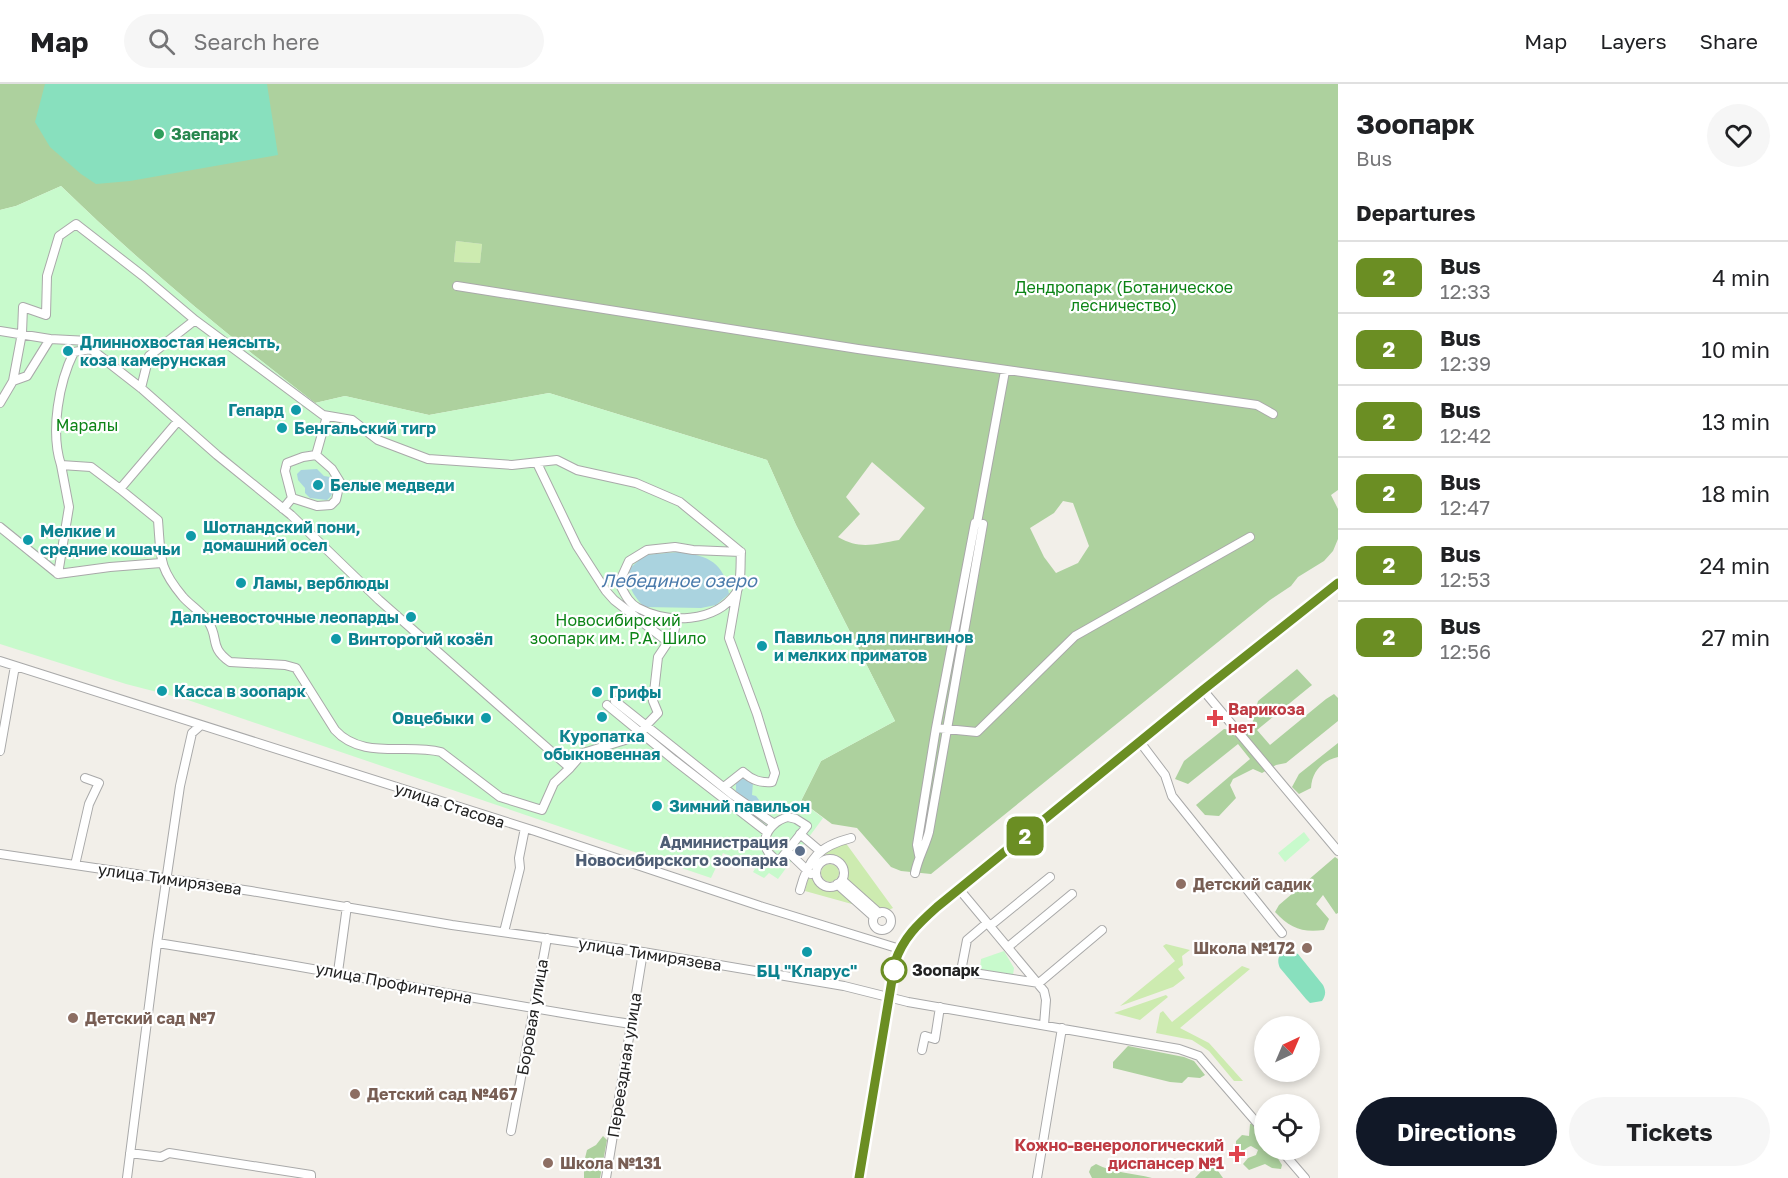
<!DOCTYPE html>
<meta charset="utf-8">
<style>
body{margin:0;font-family:"Golos Text",sans-serif;background:#f6f6f6;color:#202124;height:100vh;display:flex;flex-direction:column;font-size:22px;white-space:nowrap}
*{box-sizing:border-box;margin:0}
p{font-size:20px;color:#757577}
.icon{flex:none;width:33px;height:33px;fill:none;stroke:currentColor;stroke-width:2;stroke-linecap:round;stroke-linejoin:round}
.map{position:relative;flex:1;overflow:hidden}
.side{display:flex;flex-direction:column;background:#fff;width:450px}
.side>*{flex:none}
.badge{padding:0 12px;border-radius:9px;font-size:21px;line-height:39px}
.needle{width:39px;rotate:44deg}
.tools{position:absolute;left:1254px;top:932px;display:grid;gap:12px}
.tools a{display:grid;place-items:center;width:66px;height:66px;border-radius:50%;background:#fff;box-shadow:0 3px 9px #0003;font-size:30px}
.map>.badge{position:absolute;translate:-50% -50%;box-shadow:0 0 0 3px #fff}
h2{padding:0 18px;font-size:22px;line-height:54px}
.round{display:grid;place-items:center;flex:none;width:63px;height:63px;border-radius:32px;background:#f6f6f6}
.head{display:flex;align-items:center;justify-content:space-between;height:102px;padding:0 18px}
h1{font-size:28px;font-weight:700;line-height:45px}
.cta{display:flex;gap:12px;margin-top:auto;padding:12px 18px}
.cta a{flex:1;height:69px;border-radius:36px;background:#111827;color:#fff;font-size:24px;font-weight:700;line-height:69px;text-align:center}
.cta a+a{background:#f6f6f6;color:#202124}
ul{padding:0;list-style:none}
li{display:flex;align-items:center;gap:18px;height:72px;padding:0 18px;border-top:2px solid #e0e0e0}
li div{flex:1}
li b{display:block;font-size:22px}
li em{font-style:normal}
li .badge{min-width:66px;font-weight:700;text-align:center}
header{display:flex;align-items:center;gap:36px;box-sizing:border-box;height:84px;padding:0 30px;background:#fff;border-bottom:2px solid #e0e0e0}
header strong{font-size:28px}
nav{display:flex;gap:33px;margin-inline-start:auto;font-size:21px}
.search{width:420px;height:54px;background:#f6f6f6;display:flex;align-items:center;gap:15px;box-sizing:border-box;padding:0 21px;border-radius:33px;color:#757577;font-size:22px}
main{display:flex;flex:1;min-height:0}
.map>svg:first-child{display:block}
.grass{fill:#cdebb0}
.forest{fill:#add19e;fill-rule:evenodd}
.park{fill:#c8facc}
.pitch{fill:#88e0be}
.water{fill:#aad3df}
.lines{fill:none;stroke-linecap:round;stroke-linejoin:round}
.minor-casing{stroke:#a9a9a9;stroke-width:10}
.major-casing{stroke:#a06b00;stroke-width:11}
.minor{stroke:#fff;stroke-width:8}
.major{stroke:#fcd6a4;stroke-width:9}
.line-casing{stroke:#fff;stroke-width:14}
.line{stroke:#6b8e23;stroke-width:9}
.leisure-dot{fill:#2e9e5b;stroke:#fff;stroke-width:2}
.culture-dot{fill:#0f9aa8;stroke:#fff;stroke-width:2}
.health-dot{fill:#e0444e;stroke:#fff;stroke-width:2}
.service-dot{fill:#5c6f8a;stroke:#fff;stroke-width:2}
.education-dot{fill:#8d6e63;stroke:#fff;stroke-width:2}
.stop-dot{fill:#fff;stroke:#6b8e23;stroke-width:3}
.labels{text-anchor:middle;dominant-baseline:central;stroke-width:4.5;stroke-linejoin:round;paint-order:stroke}
.leisure-label{font-size:16px;font-weight:bold;fill:#27864d;stroke:#fff;text-anchor:start}
.park-label{font-size:16px;fill:#0c8416;stroke:#fff}
.culture-label{font-size:16px;font-weight:bold;fill:#0d838f;stroke:#fff;text-anchor:start}
.health-label{font-size:16px;font-weight:bold;fill:#be3a42;stroke:#fff;text-anchor:start}
.street-label{font-size:16px;fill:#222;stroke:#fff}
.service-label{font-size:16px;font-weight:bold;fill:#4e5e75;stroke:#fff;text-anchor:end}
.education-label{font-size:16px;font-weight:bold;fill:#785e54;stroke:#fff;text-anchor:start}
.stop-label{font-size:16px;font-weight:bold;fill:#222;stroke:#fff;text-anchor:start}
.water-label{font-size:18px;font-style:italic;fill:#4a7aab;stroke:#fff}
</style>
<header>
<strong>Map</strong>
<div class="search"><svg class="icon" aria-label="search" viewBox="0 0 24 24"><circle cx="10" cy="10" r="6"/><path d="M15 15l6 6"/></svg>Search here</div>
<nav><a>Map</a><a>Layers</a><a>Share</a></nav>
</header>
<main>
<div class="map">
<svg width="1338" height="1094" viewBox="0 0 1338 1094">
<rect width="100%" height="100%" fill="#f2efe9"/>
<path class="grass" d="M456 157 482 160 480 179 454 178Z
M845 758 893 824 886 827 878 825 847 798C850 781 842 768 824 771L829 765Z
M821 789a9 9 0 1 1 18 0a9 9 0 1 1-18 0Z
M811 790C816 805 824 810 839 805L859 822 805 807 809 791Z
M1166 860 1190 866 1182 872 1183 881 1178 885 1185 894 1173 903 1120 922 1175 877 1163 862Z
M1242 882 1250 885 1180 944 1209 959 1243 997H1234L1209 967 1192 956 1156 949 1160 929 1163 927 1172 938Z
M1166 911 1168 913 1140 936 1114 929Z"/>
<path class="forest" d="M0 0H1338V406L1331 411 1338 425V455L1333 467 1324 477 1298 493 1291 502 1270 516 931 790 901 787 891 783 857 744 832 740 801 717 821 677 895 637 796 441 767 376 549 309 429 331 345 312 315 319C227 251 141 180 61 102L16 122 0 126ZM456 157 482 160 480 179 454 178ZM872 378 925 424 899 456C875 460 860 466 838 453L860 430 846 413ZM1063 417 1073 419 1089 462 1078 479 1056 489 1044 473 1030 444 1054 429Z
M1297 585 1312 601 1257 646 1270 661 1326 615 1334 610 1338 614V637L1286 679 1276 681 1262 689 1253 685 1233 695 1230 701 1236 714 1219 732 1205 731 1196 721 1250 675 1238 660 1188 700 1175 695 1184 677 1224 645 1245 648 1251 645 1258 617Z
M1338 659V673C1322 677 1312 687 1311 704L1299 710 1292 703 1299 690Z
M1335 773 1338 775V829L1336 830 1323 811 1316 820 1329 835 1324 846C1302 849 1290 844 1275 828L1279 821Z
M1128 962 1184 973 1194 977 1205 991 1200 994 1188 993 1182 999 1170 998 1113 984V978Z
M1254 1039 1264 1054V1065H1272L1282 1081 1281 1085 1272 1084 1265 1080 1249 1086 1243 1080 1248 1074 1256 1071 1258 1066 1251 1062C1245 1064 1244 1069 1236 1065V1057L1242 1051 1249 1052 1250 1040Z
M603 1052 607 1056 600 1094H584V1078L587 1066 596 1061Z
M1211 1077 1223 1094H1195Z
M1096 1080C1113 1089 1133 1089 1152 1094H1092L1089 1088 1091 1083Z"/>
<path class="park" d="M61 102C141 180 227 251 315 319L345 312 429 331 549 309 767 376 796 441 895 637 821 677 801 717 823 734 778 795 769 789 764 794 753 788 755 785 723 769 711 794 188 616 126 600 0 560V126L16 122Z
M1304 748 1310 756 1285 778 1278 769Z
M1004 867 1014 884 1013 891 980 885 981 875Z"/>
<path class="pitch" d="M45 0H267L278 71 130 97 96 100 81 90 50 63 35 38Z
M1288 866 1298 870 1323 901C1326 907 1326 911 1322 917L1310 919 1306 915 1280 884C1276 875 1279 869 1288 866Z"/>
<path class="water" d="M317 385 324 392 330 393C334 401 335 410 327 416L310 414 305 409V404L298 396 297 390 301 386Z
M679 468C709 472 724 478 729 510L716 521 701 524 644 523C631 508 629 505 629 485L645 471Z
M744 692 753 698 752 711 756 712 759 716 758 720 744 715 736 708V696Z"/>
<g class="lines">
<g class="minor-casing">
<path id="minor" d="M457 202 858 265 1257 321 1273 330
M0 247 50 255
M91 265 74 268C59 298 50 347 61 381L91 383 120 405 178 337
M13 297 22 249 23 223 46 231 47 192 59 152 76 140 143 192 195 236
M141 304 149 272 195 236 323 331 352 336 378 356 428 375 512 381 557 376 577 386 636 399 680 418 741 468
M0 319 13 297 27 292 50 255 89 257 91 265 141 304 217 371 291 431 379 516 570 684 583 669 635 653 658 629 653 617 658 573 674 549 677 533
M316 371 327 332
M537 379 577 462 606 507 614 516 668 558
M120 405 158 436C161 474 158 483 183 513 191 522 203 529 209 539 219 555 209 563 230 578L285 581 296 584 335 646C362 676 406 659 441 668L500 713 542 726 554 699 570 684
M283 425 292 414 285 387 287 379 303 373 316 371 332 385 340 398 336 416 331 421 317 422 292 414
M977 439 1005 287
M0 443 58 490
M675 463 693 466 741 468C740 479 742 499 736 509 715 539 668 540 638 524 628 519 624 508 619 499L629 477 647 466Z
M58 490 69 423 61 381
M58 490 110 483 161 479
M0 577 535 747 760 822 900 865
M1203 606 1338 767
M615 617 733 711 773 739
M607 621 674 676 767 748
M936 644 975 439
M1140 658 1165 691 1172 712 1282 849
M0 667 15 582
M724 703 743 688C752 696 760 699 772 698L775 689 757 630 729 554 737 508
M788 733 796 735 807 742 779 777C755 765 765 739 788 733Z
M800 750 820 767
M787 767 811 790
M0 770 251 807 452 841 643 868 844 902 908 918 1179 965 1199 972 1264 1047
M919 771 917 761 936 644 977 648 1075 552 1250 453
M816 789a14 14 0 1 1 28 0a14 14 0 1 1-28 0Z
M75 781 89 720 99 699 85 694
M915 789C918 774 925 763 929 748L983 440
M842 796 879 829
M837 800 874 833
M959 805 1044 907 1046 916 1044 941
M800 806C808 775 819 762 851 754
M873 837a9 9 0 1 1 18 0a9 9 0 1 1-18 0Z
M987 839 967 856 961 887 1039 899 1102 846
M990 842 1050 793
M504 848 520 784 519 774 525 744
M157 859C315 883 472 916 631 940
M1008 863 1072 810
M338 888 347 822
M922 966 925 952 935 955 940 923
M511 1047 547 854
M1280 1065 1305 1094
M130 1069 161 1073 169 1069 311 1091V1094
M127 1094 157 859 180 702 192 649 200 642
M606 1094 643 868
M1037 1094 1062 944"/>
</g>
<g class="major-casing">
<path id="major" d="M859 1094 895 878C903 854 918 840 937 823L1203 606 1338 499"/>
</g>
<use href="#minor" class="minor"/>
<use href="#major" class="major"/>
</g>
<g class="lines">
<g class="line-casing">
<path id="line" d="M859 1094 895 878C903 854 918 840 937 823L1203 606 1338 499"/>
</g>
<use href="#line" class="line"/>
</g>
<circle class="leisure-dot" cx="159" cy="50" r="6"/>
<g class="culture-dot">
<circle cx="68" cy="267" r="6"/>
<circle cx="296" cy="326" r="6"/>
<circle cx="282" cy="344" r="6"/>
<circle cx="318" cy="401" r="6"/>
<circle cx="191" cy="452" r="6"/>
<circle cx="28" cy="456" r="6"/>
<circle cx="241" cy="499" r="6"/>
<circle cx="411" cy="533" r="6"/>
<circle cx="336" cy="555" r="6"/>
<circle cx="762" cy="562" r="6"/>
<circle cx="162" cy="607" r="6"/>
<circle cx="597" cy="608" r="6"/>
<circle cx="602" cy="633" r="6"/>
<circle cx="486" cy="634" r="6"/>
<circle cx="657" cy="722" r="6"/>
<circle cx="807" cy="868" r="6"/>
</g>
<g class="health-dot">
<path d="M1212 625h6v6h6v6h-6v6h-6v-6h-6v-6h6z"/>
<path d="M1234 1061h6v6h6v6h-6v6h-6v-6h-6v-6h6z"/>
</g>
<circle class="service-dot" cx="800" cy="767" r="6"/>
<g class="education-dot">
<circle cx="1181" cy="800" r="6"/>
<circle cx="1307" cy="864" r="6"/>
<circle cx="73" cy="934" r="6"/>
<circle cx="355" cy="1010" r="6"/>
<circle cx="548" cy="1079" r="6"/>
</g>
<circle class="stop-dot" cx="894" cy="886" r="12"/>
<g class="labels">
<g class="leisure-label">
<text x="171" y="50">Заепарк</text>
</g>
<g class="park-label">
<text x="1124" y="203">Дендропарк (Ботаническое<tspan x="1124" dy="18">лесничество)</tspan></text>
<text x="87" y="341">Маралы</text>
<text x="618" y="536">Новосибирский<tspan x="618" dy="18">зоопарк им. Р.А. Шило</tspan></text>
</g>
<g class="culture-label">
<text x="80" y="258">Длиннохвостая неясыть,<tspan x="80" dy="18">коза камерунская</tspan></text>
<text x="284" y="326" text-anchor="end">Гепард</text>
<text x="294" y="344">Бенгальский тигр</text>
<text x="330" y="401">Белые медведи</text>
<text x="203" y="443">Шотландский пони,<tspan x="203" dy="18">домашний осел</tspan></text>
<text x="40" y="447">Мелкие и<tspan x="40" dy="18">средние кошачьи</tspan></text>
<text x="253" y="499">Ламы, верблюды</text>
<text x="399" y="533" text-anchor="end">Дальневосточные леопарды</text>
<text x="774" y="553">Павильон для пингвинов<tspan x="774" dy="18">и мелких приматов</tspan></text>
<text x="348" y="555">Винторогий козёл</text>
<text x="174" y="607">Касса в зоопарк</text>
<text x="609" y="608">Грифы</text>
<text x="474" y="634" text-anchor="end">Овцебыки</text>
<text x="602" y="652" text-anchor="middle">Куропатка<tspan x="602" dy="18">обыкновенная</tspan></text>
<text x="669" y="722">Зимний павильон</text>
<text x="807" y="887" text-anchor="middle">БЦ "Кларус"</text>
</g>
<g class="health-label">
<text x="1228" y="625">Варикоза<tspan x="1228" dy="18">нет</tspan></text>
<text x="1224" y="1061" text-anchor="end">Кожно-венерологический<tspan x="1224" dy="18">диспансер №1</tspan></text>
</g>
<g class="street-label">
<text transform="translate(450 721) rotate(18)">улица Стасова</text>
<text transform="translate(170 795) rotate(8)">улица Тимирязева</text>
<text transform="translate(650 870) rotate(9)">улица Тимирязева</text>
<text transform="translate(394 899) rotate(11)">улица Профинтерна</text>
<text transform="translate(532 933) rotate(-80)">Боровая улица</text>
<text transform="translate(624 981) rotate(-81)">Переездная улица</text>
</g>
<g class="service-label">
<text x="788" y="758">Администрация<tspan x="788" dy="18">Новосибирского зоопарка</tspan></text>
</g>
<g class="education-label">
<text x="1193" y="800">Детский садик</text>
<text x="1295" y="864" text-anchor="end">Школа №172</text>
<text x="85" y="934">Детский сад №7</text>
<text x="367" y="1010">Детский сад №467</text>
<text x="560" y="1079">Школа №131</text>
</g>
<g class="stop-label">
<text x="912" y="886">Зоопарк</text>
</g>
<g class="water-label">
<text x="679" y="496">Лебединое озеро</text>
</g>
</g>
</svg>
<div class="tools">
<a><svg class="needle" viewBox="-14 -14 28 28"><path d="M0-13l5 13h-10z" fill="#e53935"/><path d="M0 13l5-13h-10z" fill="#757577"/></svg></a>
<a><svg class="icon" aria-label="locate" viewBox="0 0 24 24"><circle cx="12" cy="12" r="6"/><path d="M12 2v4M12 18v4M2 12h4M18 12h4"/></svg></a>
</div>
<b class="badge" style="left:1025px;top:752px;background:#6b8e23;color:#fff">2</b>
</div>
<section class="side">
<div class="head"><div><h1>Зоопарк</h1><p>Bus</p></div><a class="round"><svg class="icon" aria-label="heart" viewBox="0 0 24 24"><path d="M12 20l-8-8c-3-5 5-10 8-4 3-6 11-1 8 4z"/></svg></a></div>
<h2>Departures</h2>
<ul>
<li><span class="badge" style="background:#6b8e23;color:#fff">2</span><div><b>Bus</b><p>12:33</p></div><em>4 min</em></li>
<li><span class="badge" style="background:#6b8e23;color:#fff">2</span><div><b>Bus</b><p>12:39</p></div><em>10 min</em></li>
<li><span class="badge" style="background:#6b8e23;color:#fff">2</span><div><b>Bus</b><p>12:42</p></div><em>13 min</em></li>
<li><span class="badge" style="background:#6b8e23;color:#fff">2</span><div><b>Bus</b><p>12:47</p></div><em>18 min</em></li>
<li><span class="badge" style="background:#6b8e23;color:#fff">2</span><div><b>Bus</b><p>12:53</p></div><em>24 min</em></li>
<li><span class="badge" style="background:#6b8e23;color:#fff">2</span><div><b>Bus</b><p>12:56</p></div><em>27 min</em></li>
</ul>
<div class="cta"><a>Directions</a><a>Tickets</a></div>
</section>
</main>
